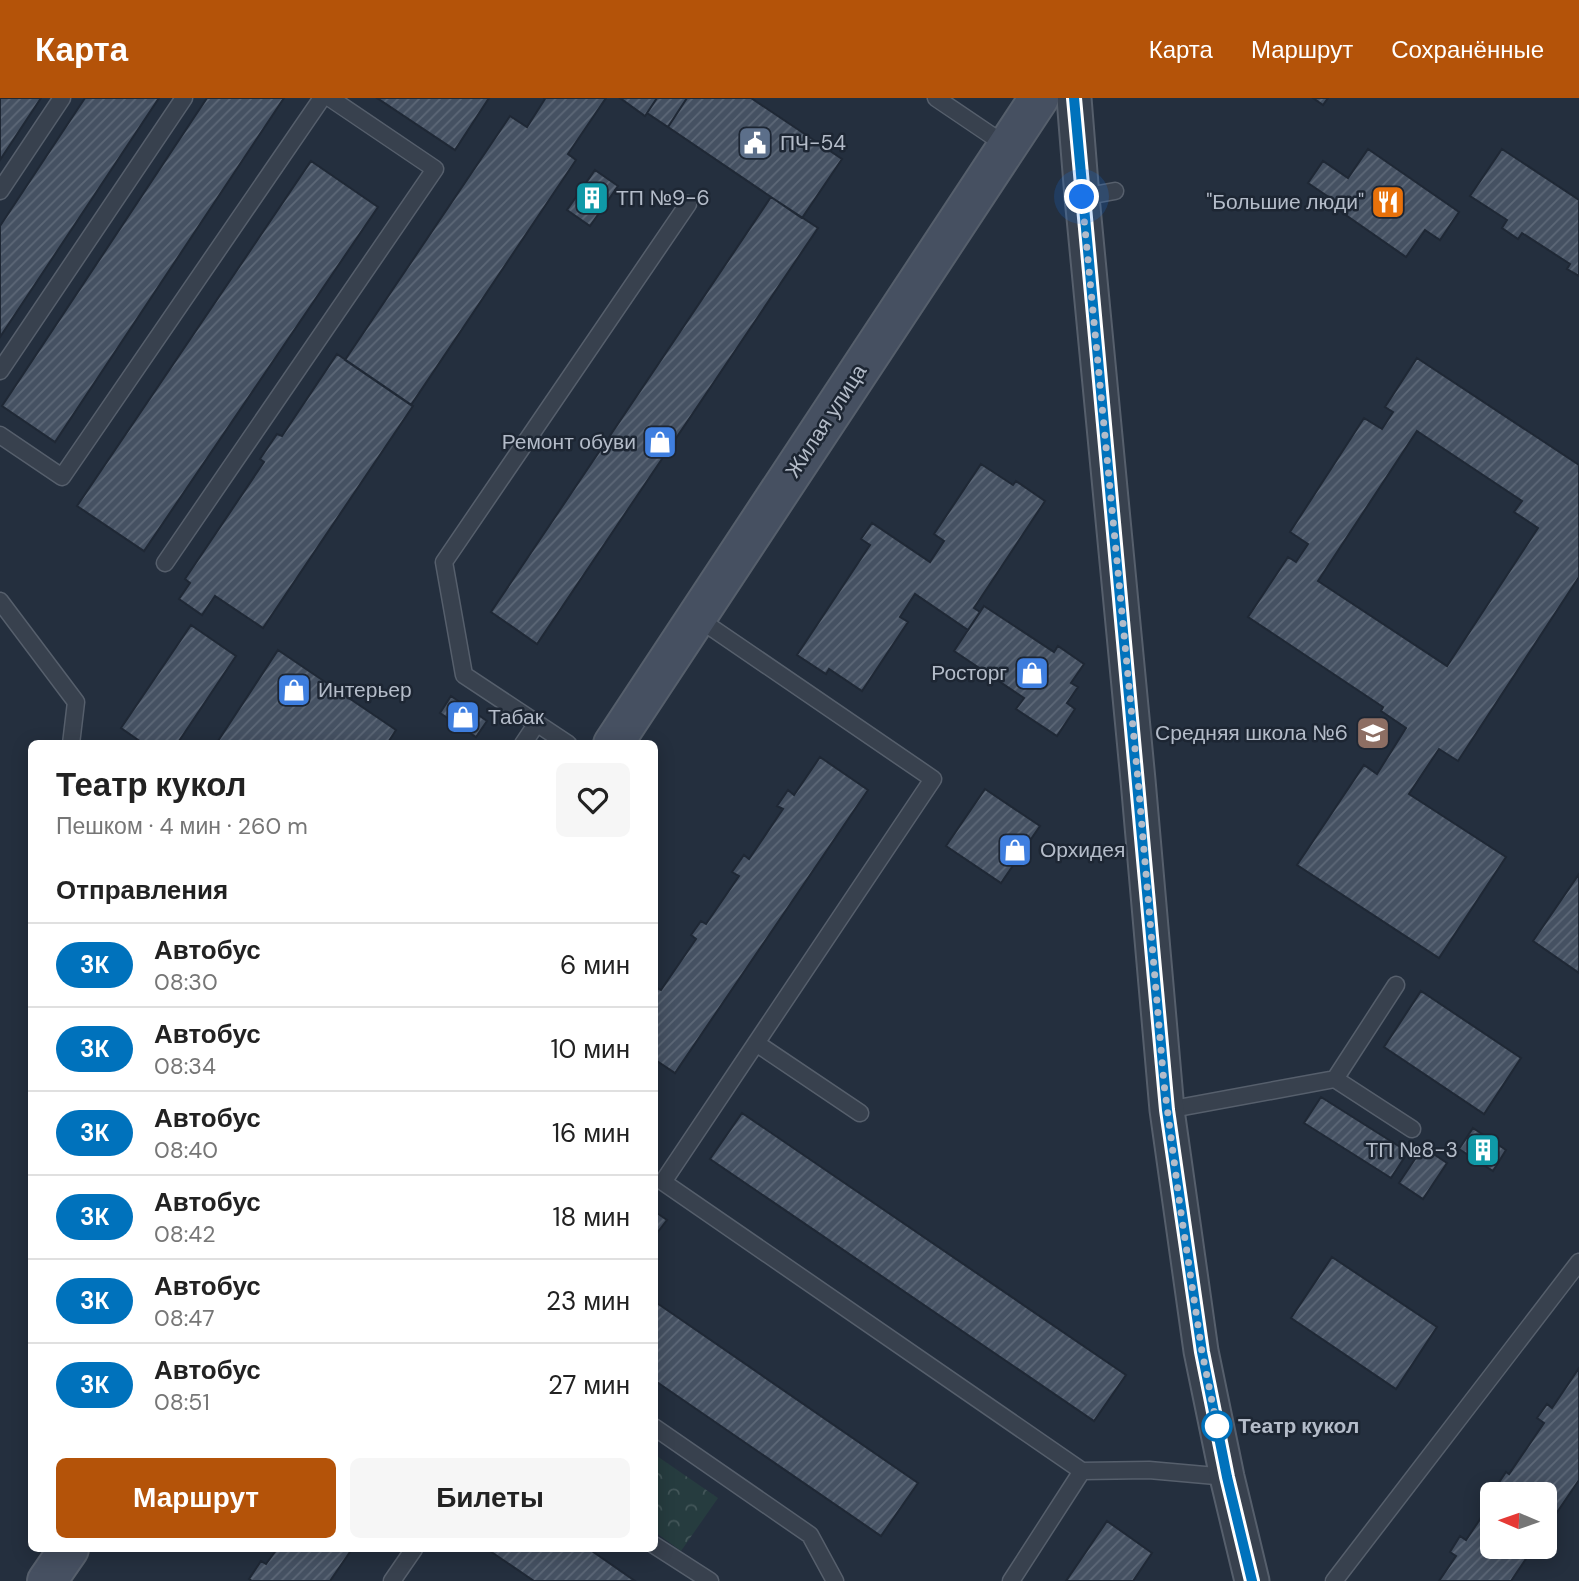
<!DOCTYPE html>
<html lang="ru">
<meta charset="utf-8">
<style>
body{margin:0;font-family:"DM Sans",sans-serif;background:#f6f6f6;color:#222;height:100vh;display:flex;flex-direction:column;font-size:26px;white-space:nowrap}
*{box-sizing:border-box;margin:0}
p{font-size:23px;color:#767676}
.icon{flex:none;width:38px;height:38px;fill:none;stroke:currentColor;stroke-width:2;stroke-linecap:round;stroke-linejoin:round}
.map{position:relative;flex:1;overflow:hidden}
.panel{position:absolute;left:28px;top:642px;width:630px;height:812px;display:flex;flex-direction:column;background:#fff;border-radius:10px;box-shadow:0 4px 18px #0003}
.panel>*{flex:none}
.badge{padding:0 14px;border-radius:23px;font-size:24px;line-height:46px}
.needle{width:46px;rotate:272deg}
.controls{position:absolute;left:1480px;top:1384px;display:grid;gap:14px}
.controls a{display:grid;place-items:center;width:77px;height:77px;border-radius:10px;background:#fff;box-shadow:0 4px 18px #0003;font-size:35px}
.you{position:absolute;width:35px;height:35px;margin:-18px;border:5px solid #fff;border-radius:50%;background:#1a73e8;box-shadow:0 0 0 10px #1a73e833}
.map>.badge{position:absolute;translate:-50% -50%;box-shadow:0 0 0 4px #fff}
h2{padding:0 28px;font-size:26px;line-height:63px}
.round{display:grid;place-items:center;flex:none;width:74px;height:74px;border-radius:10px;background:#f6f6f6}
.head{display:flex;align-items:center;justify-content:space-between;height:119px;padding:0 28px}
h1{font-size:33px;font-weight:700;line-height:52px}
.button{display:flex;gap:14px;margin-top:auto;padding:14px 28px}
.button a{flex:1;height:80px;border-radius:10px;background:#b45309;color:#fff;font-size:28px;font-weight:700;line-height:80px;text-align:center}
.button a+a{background:#f6f6f6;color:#222}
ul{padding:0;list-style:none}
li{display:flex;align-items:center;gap:21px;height:84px;padding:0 28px;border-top:2px solid #e0e0e0}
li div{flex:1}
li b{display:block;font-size:26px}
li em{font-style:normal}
li .badge{min-width:77px;font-weight:700;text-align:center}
header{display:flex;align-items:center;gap:42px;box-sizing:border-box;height:98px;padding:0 35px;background:#b45309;color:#fff}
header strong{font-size:33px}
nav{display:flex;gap:38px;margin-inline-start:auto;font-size:24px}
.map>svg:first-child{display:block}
.forest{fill:url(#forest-crowns)}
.building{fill:url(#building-hatch);stroke:#1f2835;stroke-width:2;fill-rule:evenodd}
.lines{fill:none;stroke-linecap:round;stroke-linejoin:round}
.lane-casing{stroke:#565f6c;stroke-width:19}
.street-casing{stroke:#565f6c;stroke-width:37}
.secondary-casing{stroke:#565f6c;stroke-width:42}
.lane{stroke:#38414e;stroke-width:16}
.street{stroke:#38414e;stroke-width:33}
.secondary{stroke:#465061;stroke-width:38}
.line-casing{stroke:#fff;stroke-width:16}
.line{stroke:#0072bc;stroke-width:10}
.walk{stroke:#b4bcc9;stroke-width:7;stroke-dasharray:0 12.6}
.stop-dot{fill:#fff;stroke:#0072bc;stroke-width:3.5}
.labels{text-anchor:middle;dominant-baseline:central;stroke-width:5;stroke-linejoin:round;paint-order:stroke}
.poi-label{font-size:21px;fill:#b4bcc9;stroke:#1d2633;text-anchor:start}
.street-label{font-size:21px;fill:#b4bcc9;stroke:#1d2633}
.stop-label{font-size:21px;font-weight:bold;fill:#b4bcc9;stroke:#1d2633;text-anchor:start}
</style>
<header>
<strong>Карта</strong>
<nav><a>Карта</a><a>Маршрут</a><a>Сохранённые</a></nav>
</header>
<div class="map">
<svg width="1579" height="1483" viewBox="0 0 1579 1483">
<defs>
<pattern id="forest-crowns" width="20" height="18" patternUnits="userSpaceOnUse" patternTransform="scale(1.75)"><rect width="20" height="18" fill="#263c3f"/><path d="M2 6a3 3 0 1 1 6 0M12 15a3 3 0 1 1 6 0" fill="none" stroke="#435659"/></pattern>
<pattern id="building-hatch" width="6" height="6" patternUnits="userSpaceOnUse" patternTransform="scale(1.75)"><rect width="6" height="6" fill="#455162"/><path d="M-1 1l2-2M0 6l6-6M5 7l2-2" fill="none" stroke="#5d6877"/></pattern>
</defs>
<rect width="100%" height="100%" fill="#242f3e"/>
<path class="forest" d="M654 1356 718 1400 681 1453 655 1434Z"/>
<path class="building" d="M0 0H41L0 62Z
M85 0H159L0 239V128Z
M207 0H284L55 344 2 308Z
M377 0H489L455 52Z
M544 0H606L568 56 576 62 411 307 345 262 510 18 527 29 545 1Z
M620 0H657L645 18Z
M657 0H687L668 29 647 15Z
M687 0H751L842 61 802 120 668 29Z
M1313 0H1328L1323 7Z
M1368 51 1459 114 1440 142 1425 132 1406 159 1330 106 1333 102 1308 85 1323 63 1348 80Z
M1502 51 1579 102V178L1567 171 1570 166 1522 135 1518 141 1502 130 1507 122 1470 98Z
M311 63 378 109 144 453 77 408Z
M595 72 618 88 590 128 567 112Z
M771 99 818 130 537 546 491 514Z
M337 256 413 308 263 530 215 498 202 517 179 501 190 485 185 481 264 364 260 361 277 336 282 338Z
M1417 260 1579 367V479L1458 663 1439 651 1409 696 1506 759 1439 860 1297 767 1364 667 1377 676 1406 630 1381 613 1383 609 1248 519 1288 459 1296 464 1308 446 1290 434 1364 320 1382 331 1393 314 1385 309ZM1417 333 1522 403 1514 414 1538 430 1447 568 1318 483Z
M981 366 1013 387 1016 383 1045 403 974 510 980 514 968 532 915 496 900 519 908 524 862 593 829 571 826 576 797 557 870 447 861 441 872 425 930 464 944 443 934 436Z
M984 508 1054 554 1058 548 1084 566 1071 585 1078 589 1067 605 1075 611 1057 638 1016 611 1024 600 954 553Z
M191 527 236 558 177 646H144L121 630Z
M278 552 396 632 387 646H216Z
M451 598 487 623 476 639 440 615Z
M820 659 868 692 675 975 654 961V890L655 889 661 892 696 841 691 837 701 823 706 826 739 778 732 774 744 757 749 761 783 711 777 708 788 692 794 697Z
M985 691 1040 728 1001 785 946 748Z
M1579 776V875L1533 843Z
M1421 893 1521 960 1484 1016 1384 949Z
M1321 999 1408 1054 1391 1080 1304 1025Z
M742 1015 1126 1277 1094 1323 710 1061Z
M1473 1030 1506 1052 1493 1073 1459 1051Z
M1423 1049 1447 1065 1423 1101 1399 1085Z
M654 1113 667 1122 654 1139Z
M1332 1159 1437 1229 1396 1291 1291 1220Z
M654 1203 918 1385 881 1438 654 1282Z
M1579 1270V1382L1545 1432V1396H1497L1500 1392 1496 1389 1506 1374 1509 1376 1544 1325 1537 1320 1547 1306 1552 1310Z
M1493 1402V1449H1534L1511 1483H1439L1456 1458 1450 1454 1460 1438 1466 1442Z
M1107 1423 1152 1455 1133 1483H1066Z
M277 1451H352L330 1483H252L249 1481 261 1463 266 1466Z
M487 1451H589L635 1483H534Z"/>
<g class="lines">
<g class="lane-casing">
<path id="lane" d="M936 0 1007 48
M0 93 62 0
M1082 99 1115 93
M0 273 184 0
M0 337 62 379 322 0
M165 465 435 71 330 0
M0 503 76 604 71 646
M696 519 933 681 663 1084 1082 1373
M523 646 537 625
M568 646 464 577 444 464 688 106
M756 945 860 1015
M1335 981 1396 887
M1167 1012 1335 981 1412 1031
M654 1329 810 1437 835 1483
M654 1447 710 1483
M392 1483 414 1451
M1011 1483 1082 1373 1149 1372 1227 1379
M1334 1483 1579 1164"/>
</g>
<g class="street-casing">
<path id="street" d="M1074 0 1082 99 1138 682 1167 1012 1201 1253 1227 1379 1252 1483"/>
</g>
<g class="secondary-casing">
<path id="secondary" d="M613 646 1039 0
M47 1483 69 1451"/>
</g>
<use href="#lane" class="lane"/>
<use href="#street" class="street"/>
<use href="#secondary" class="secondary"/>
</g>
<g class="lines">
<g class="line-casing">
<path id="line" d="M1074 0 1167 1012 1202 1254 1227 1379 1252 1483"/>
</g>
<use href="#line" class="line"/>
<path class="walk" d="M1082 99 1138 682 1164 986 1180 1108 1202 1254 1217 1328"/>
</g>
<defs>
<g id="civic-square" transform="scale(1.75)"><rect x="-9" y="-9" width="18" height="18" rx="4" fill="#5c6f8a" stroke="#1d2633"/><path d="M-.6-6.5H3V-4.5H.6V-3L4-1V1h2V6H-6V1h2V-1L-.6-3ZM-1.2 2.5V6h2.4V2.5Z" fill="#fff"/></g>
<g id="building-square" transform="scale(1.75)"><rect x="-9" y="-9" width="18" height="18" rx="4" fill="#0f9aa8" stroke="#1d2633"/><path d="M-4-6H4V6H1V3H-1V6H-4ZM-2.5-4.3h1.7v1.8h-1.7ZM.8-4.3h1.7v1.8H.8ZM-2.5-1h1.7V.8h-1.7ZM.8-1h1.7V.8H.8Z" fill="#fff"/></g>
<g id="restaurant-square" transform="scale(1.75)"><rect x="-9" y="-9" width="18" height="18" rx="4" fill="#e8710a" stroke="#1d2633"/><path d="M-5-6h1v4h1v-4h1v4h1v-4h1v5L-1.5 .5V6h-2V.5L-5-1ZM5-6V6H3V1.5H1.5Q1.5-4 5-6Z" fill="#fff"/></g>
<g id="shop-square" transform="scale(1.75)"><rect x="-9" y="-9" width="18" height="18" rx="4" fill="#3f7fe0" stroke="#1d2633"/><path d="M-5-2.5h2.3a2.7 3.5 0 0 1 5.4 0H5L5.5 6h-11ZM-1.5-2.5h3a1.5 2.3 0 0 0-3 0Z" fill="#fff"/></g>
<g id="school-square" transform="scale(1.75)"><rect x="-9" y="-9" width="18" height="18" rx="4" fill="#8d6e63" stroke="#1d2633"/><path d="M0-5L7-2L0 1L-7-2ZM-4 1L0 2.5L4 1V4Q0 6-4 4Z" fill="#fff"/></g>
</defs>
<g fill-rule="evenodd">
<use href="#civic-square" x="755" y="45"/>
<use href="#building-square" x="592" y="100"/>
<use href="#restaurant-square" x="1388" y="104"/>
<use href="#shop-square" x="660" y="344"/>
<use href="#shop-square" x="1032" y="575"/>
<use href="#shop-square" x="294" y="592"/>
<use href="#shop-square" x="463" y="619"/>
<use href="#school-square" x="1373" y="635"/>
<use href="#shop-square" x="1015" y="752"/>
<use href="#building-square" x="1483" y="1052"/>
</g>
<circle class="stop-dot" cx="1217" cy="1328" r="14"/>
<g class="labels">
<g class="poi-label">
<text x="780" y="45">ПЧ-54</text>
<text x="616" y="100">ТП №9-6</text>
<text x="1364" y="104" text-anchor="end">"Большие люди"</text>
<text x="636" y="344" text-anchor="end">Ремонт обуви</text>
<text x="1007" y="575" text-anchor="end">Росторг</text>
<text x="318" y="592">Интерьер</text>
<text x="488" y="619">Табак</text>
<text x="1348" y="635" text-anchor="end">Средняя школа №6</text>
<text x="1040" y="752">Орхидея</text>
<text x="1458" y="1052" text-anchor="end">ТП №8-3</text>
</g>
<g class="street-label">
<text transform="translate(826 323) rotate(-57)">Жилая улица</text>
</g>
<g class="stop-label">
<text x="1238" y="1328">Театр кукол</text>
</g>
</g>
</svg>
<div class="controls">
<a><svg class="needle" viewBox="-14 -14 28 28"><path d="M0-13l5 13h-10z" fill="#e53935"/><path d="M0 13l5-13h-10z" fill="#767676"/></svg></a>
</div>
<div class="you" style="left:1082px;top:99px"></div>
<section class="panel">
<div class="head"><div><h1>Театр кукол</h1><p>Пешком · 4 мин · 260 m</p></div><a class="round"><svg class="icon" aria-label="heart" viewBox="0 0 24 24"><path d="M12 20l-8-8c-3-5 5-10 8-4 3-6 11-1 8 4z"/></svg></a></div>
<h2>Отправления</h2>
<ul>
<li><span class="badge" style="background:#0072bc;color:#fff">3К</span><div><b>Автобус</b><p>08:30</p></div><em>6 мин</em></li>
<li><span class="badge" style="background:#0072bc;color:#fff">3К</span><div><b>Автобус</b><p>08:34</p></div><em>10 мин</em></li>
<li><span class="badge" style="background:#0072bc;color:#fff">3К</span><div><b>Автобус</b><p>08:40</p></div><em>16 мин</em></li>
<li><span class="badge" style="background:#0072bc;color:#fff">3К</span><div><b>Автобус</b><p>08:42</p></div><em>18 мин</em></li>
<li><span class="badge" style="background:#0072bc;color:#fff">3К</span><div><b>Автобус</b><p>08:47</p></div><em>23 мин</em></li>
<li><span class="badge" style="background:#0072bc;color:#fff">3К</span><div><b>Автобус</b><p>08:51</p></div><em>27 мин</em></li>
</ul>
<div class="button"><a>Маршрут</a><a>Билеты</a></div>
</section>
</div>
